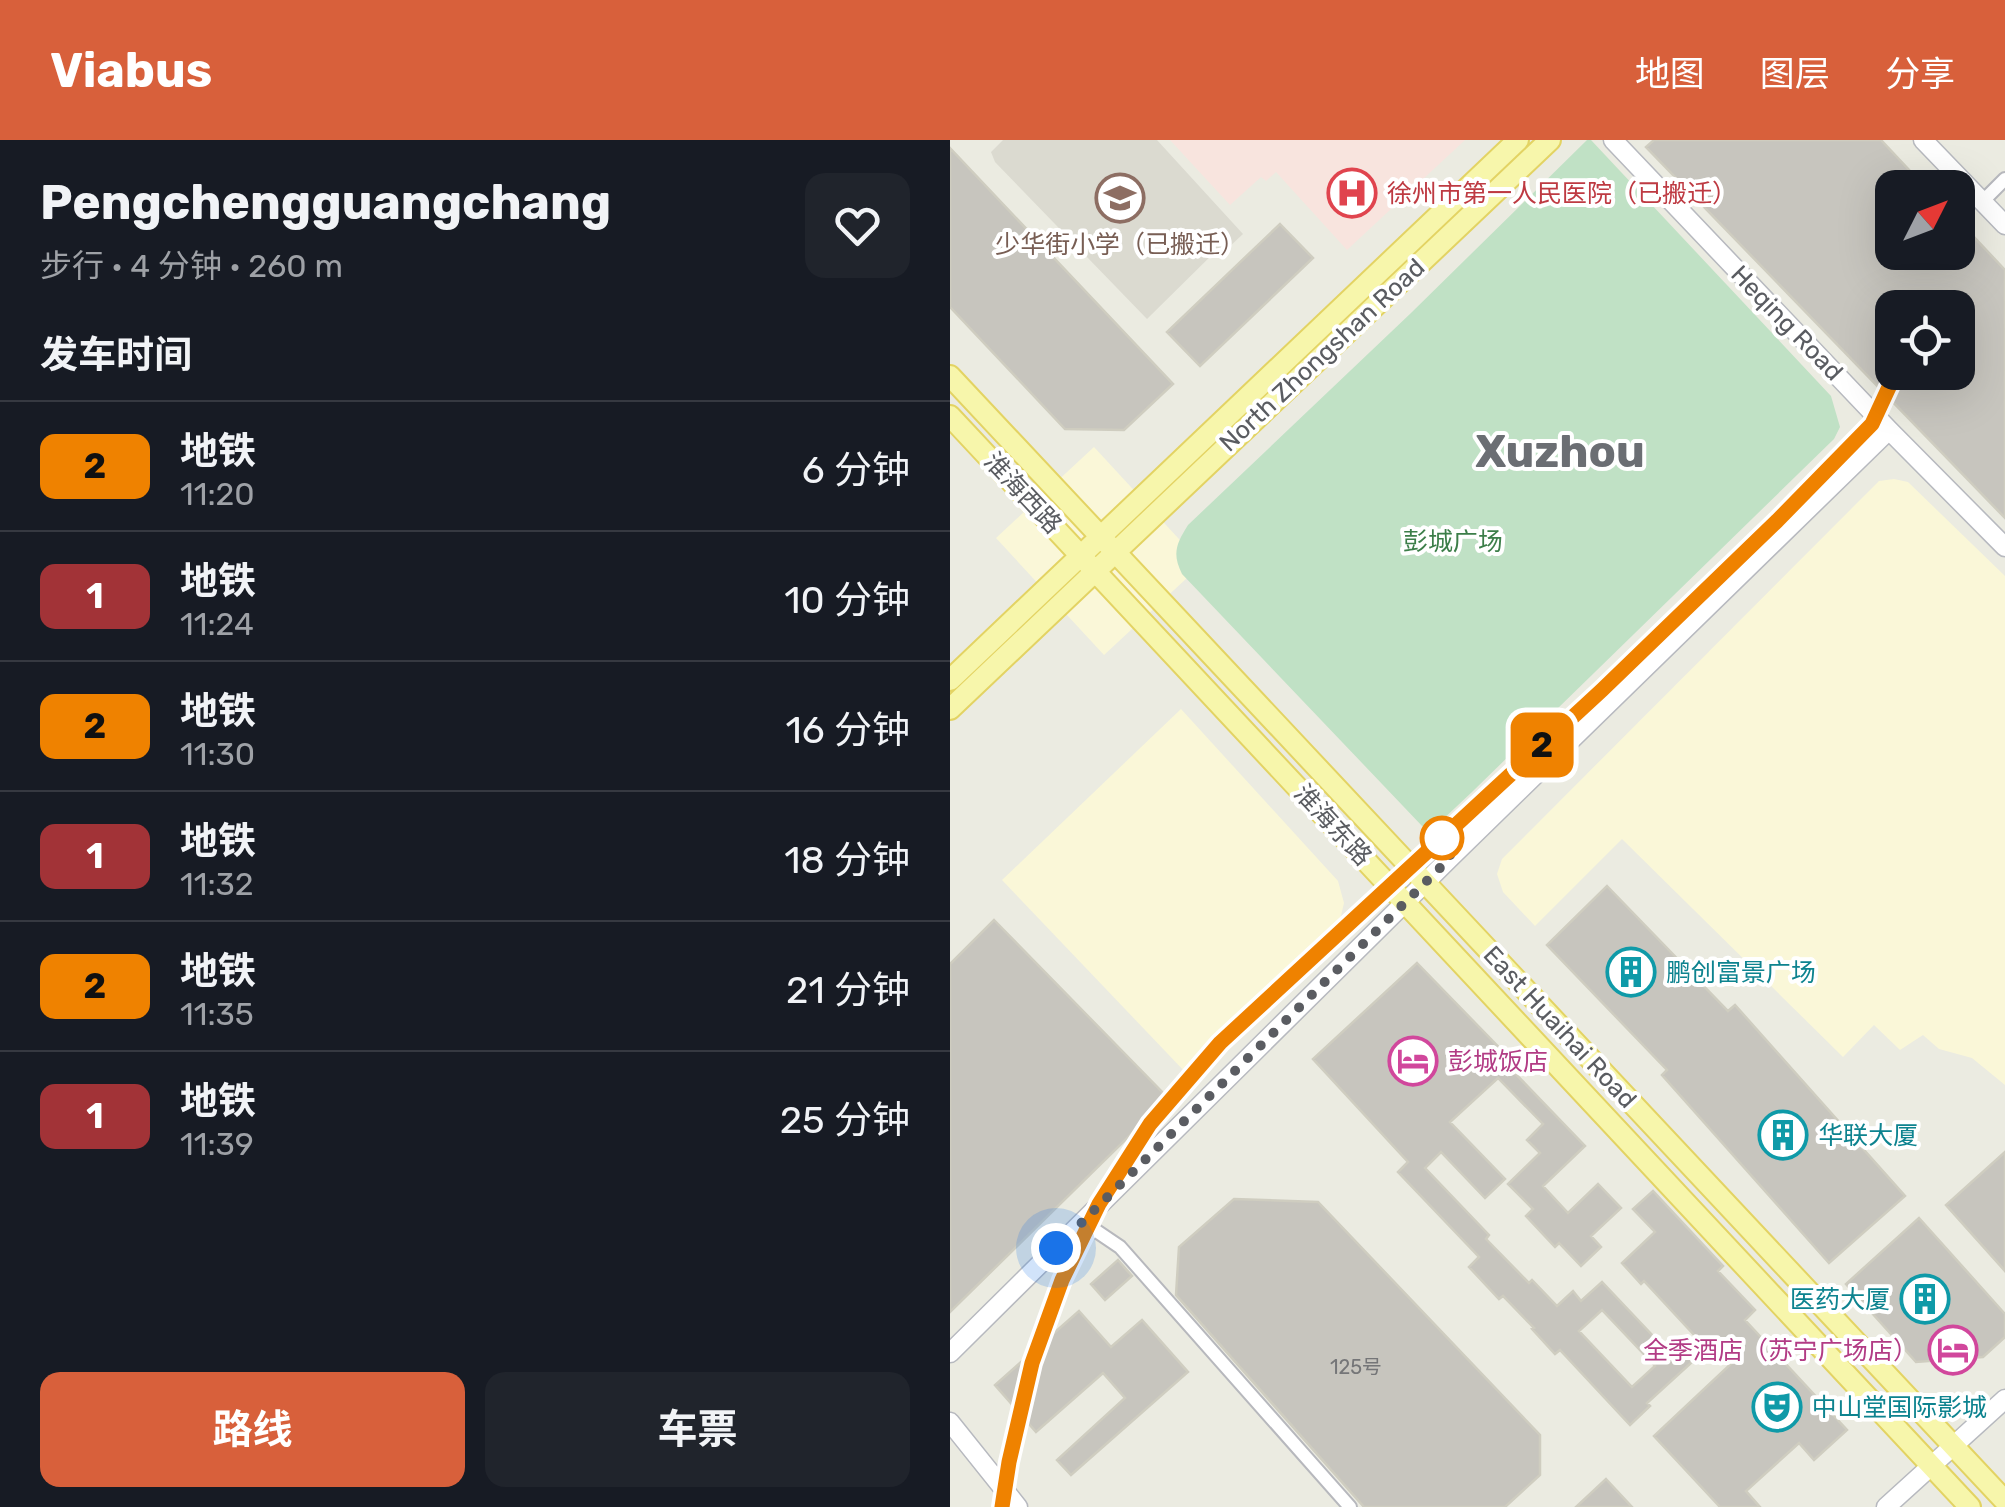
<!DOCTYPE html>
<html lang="zh">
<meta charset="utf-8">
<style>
body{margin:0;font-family:Rubik,"Noto Sans SC",sans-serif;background:#20242c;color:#f1f3f6;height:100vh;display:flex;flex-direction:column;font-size:38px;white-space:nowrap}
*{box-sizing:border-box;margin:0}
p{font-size:32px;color:#9ea1a6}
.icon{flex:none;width:55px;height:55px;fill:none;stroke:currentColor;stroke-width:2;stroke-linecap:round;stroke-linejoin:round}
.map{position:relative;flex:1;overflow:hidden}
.details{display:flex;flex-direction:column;background:#171b24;width:950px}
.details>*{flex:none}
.badge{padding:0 20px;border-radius:15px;font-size:35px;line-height:65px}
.needle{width:65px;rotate:48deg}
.fabs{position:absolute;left:925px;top:30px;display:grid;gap:20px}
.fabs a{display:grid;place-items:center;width:100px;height:100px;border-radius:20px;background:#171b24;box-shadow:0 10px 40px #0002;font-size:50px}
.you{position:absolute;width:50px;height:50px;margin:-25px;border:8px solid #fff;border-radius:50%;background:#1a73e8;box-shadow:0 0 0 15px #1a73e833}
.map>.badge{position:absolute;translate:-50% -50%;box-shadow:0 0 0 5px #fff}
h2{padding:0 40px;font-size:38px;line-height:90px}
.round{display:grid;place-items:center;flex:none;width:105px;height:105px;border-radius:20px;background:#20242c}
.summary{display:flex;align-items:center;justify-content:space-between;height:170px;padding:0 40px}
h1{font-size:48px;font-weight:700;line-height:75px}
.button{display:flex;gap:20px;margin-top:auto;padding:20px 40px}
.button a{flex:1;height:115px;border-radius:20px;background:#d8603b;color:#fff;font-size:40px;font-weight:700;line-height:115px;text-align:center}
.button a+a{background:#20242c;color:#f1f3f6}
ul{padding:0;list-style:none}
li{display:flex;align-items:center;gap:30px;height:130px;padding:0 40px;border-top:2px solid #363941}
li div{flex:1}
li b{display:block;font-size:38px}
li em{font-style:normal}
li .badge{min-width:110px;font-weight:700;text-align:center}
header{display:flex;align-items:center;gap:60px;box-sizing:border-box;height:140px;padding:0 50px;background:#d8603b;color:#fff}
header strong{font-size:48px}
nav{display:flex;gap:55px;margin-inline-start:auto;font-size:35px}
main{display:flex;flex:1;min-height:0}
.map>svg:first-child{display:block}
.commercial{fill:#faf7d8}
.education{fill:#dbdad0}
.medical{fill:#f8e4de}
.green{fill:#c0e1c5}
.building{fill:#c7c5be;stroke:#cfcdc0;stroke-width:2.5;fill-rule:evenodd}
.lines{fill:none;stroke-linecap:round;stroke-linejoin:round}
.street-casing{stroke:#b7b8bd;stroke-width:16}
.secondary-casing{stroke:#b7b9bf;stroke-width:21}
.primary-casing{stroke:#e3d363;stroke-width:24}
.street{stroke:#fff;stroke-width:12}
.secondary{stroke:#fff;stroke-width:18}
.primary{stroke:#f7f6ab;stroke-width:20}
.line-casing{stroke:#fff;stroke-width:22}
.line{stroke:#ef8200;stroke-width:15}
.walk{stroke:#5a5c61;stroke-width:10;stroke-dasharray:0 18}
.stop-dot{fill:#fff;stroke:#ef8200;stroke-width:5}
.labels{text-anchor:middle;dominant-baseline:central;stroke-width:8;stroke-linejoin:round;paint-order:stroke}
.number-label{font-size:20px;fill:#757678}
.health-label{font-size:25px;fill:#be3a42;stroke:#fff;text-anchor:start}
.education-label{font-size:25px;fill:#785e54;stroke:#fff}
.street-label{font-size:25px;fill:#5a5c61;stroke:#fff}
.park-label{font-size:25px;fill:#3c7e49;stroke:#fff}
.culture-label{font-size:25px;fill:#0d838f;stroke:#fff;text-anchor:start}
.hotel-label{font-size:25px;fill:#b23c85;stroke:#fff;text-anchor:start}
.town-label{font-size:45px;font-weight:bold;fill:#6b6e73;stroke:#fff}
</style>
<header>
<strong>Viabus</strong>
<nav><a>地图</a><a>图层</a><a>分享</a></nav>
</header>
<main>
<section class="details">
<div class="summary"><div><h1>Pengchengguangchang</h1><p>步行 · 4 分钟 · 260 m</p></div><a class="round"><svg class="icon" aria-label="heart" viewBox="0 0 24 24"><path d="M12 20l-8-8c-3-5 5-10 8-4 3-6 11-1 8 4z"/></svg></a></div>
<h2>发车时间</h2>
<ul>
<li><span class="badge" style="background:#ef8200;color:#111">2</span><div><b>地铁</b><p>11:20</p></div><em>6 分钟</em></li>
<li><span class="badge" style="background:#a23337;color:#fff">1</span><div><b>地铁</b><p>11:24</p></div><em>10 分钟</em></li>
<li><span class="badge" style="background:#ef8200;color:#111">2</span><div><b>地铁</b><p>11:30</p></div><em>16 分钟</em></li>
<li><span class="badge" style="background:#a23337;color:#fff">1</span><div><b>地铁</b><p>11:32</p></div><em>18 分钟</em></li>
<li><span class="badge" style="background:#ef8200;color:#111">2</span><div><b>地铁</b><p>11:35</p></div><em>21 分钟</em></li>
<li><span class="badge" style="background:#a23337;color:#fff">1</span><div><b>地铁</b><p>11:39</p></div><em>25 分钟</em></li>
</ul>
<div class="button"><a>路线</a><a>车票</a></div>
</section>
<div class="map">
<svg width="1055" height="1367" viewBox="0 0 1055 1367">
<rect width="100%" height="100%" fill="#ebebe1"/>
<path class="commercial" d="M144 307 252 424 154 515 46 398Z
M944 339 958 342 1055 436V945L1022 918 989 909 973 895 950 910 924 885 893 917 672 699 585 786 553 752 547 734 552 719 929 341Z
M231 569 388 741 394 763 390 780 237 934 52 740Z"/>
<path class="education" d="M53 0H207L293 94 277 109 272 105 197 179 45 22 41 12Z"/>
<path class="medical" d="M220 0H515L397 110 326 32 316 41 311 37 280 65Z"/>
<path class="green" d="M637 0H641L881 256 890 287 884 299 522 652 489 683 473 687 232 434C222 414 226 404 238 385L461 173Z"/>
<path class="building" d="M704 0H931L976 48H942V112H1008V80L1055 130V378L696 7ZM942 168H1008V232H942Z
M0 8 223 244 174 290 115 289 0 167Z
M330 84 363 118 250 226 217 192Z
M657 746 778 871 785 865 955 1056 879 1123 712 935 717 930 597 805Z
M44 780 218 958 0 1172V824Z
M467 823 564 923 559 927 635 1006 593 1046 618 1073 648 1044 671 1068 641 1096 651 1107 631 1126 609 1103 605 1107 576 1076 583 1069 558 1044 590 1013 577 1000 593 984 548 938 500 982 555 1039 535 1058 491 1012 475 1028 539 1095 536 1099 579 1143 582 1140 607 1166 623 1151 631 1161 652 1142 723 1217 745 1196 694 1141 691 1144 672 1123 705 1092 683 1069 703 1051 773 1126 768 1131 805 1170 795 1180 897 1290 864 1320 849 1303 796 1351 810 1367H770L704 1296 784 1221 765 1201 697 1263 700 1266 680 1285 610 1210 605 1214 582 1189 584 1188 553 1156 549 1159 519 1127 529 1117 448 1032 458 1022 363 919ZM652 1170 705 1226 682 1247 629 1191Z
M1055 1012V1131L996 1065Z
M284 1059 368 1062 590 1295V1335L555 1367H414L226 1155 229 1107Z
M969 1078 1055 1174V1197L1033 1217 966 1222 896 1144Z
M168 1120 182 1136 155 1160 141 1144Z
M129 1171 161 1207 192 1180 238 1232 121 1335 107 1320 175 1258 153 1233 86 1292 45 1245Z
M656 1339 682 1367H626Z"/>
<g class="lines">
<g class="street-casing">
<path id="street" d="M1032 62 1055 39
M133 1082 170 1107 400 1367"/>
</g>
<g class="secondary-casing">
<path id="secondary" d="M663 0 939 290 1055 407
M973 0 1055 85
M0 1213 501 717 939 290
M0 1282 68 1367
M936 1367 1055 1259"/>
</g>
<g class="primary-casing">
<path id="primary" d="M0 236 1055 1361
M0 276 1020 1367
M0 540 568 0
M0 569 600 0"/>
</g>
<use href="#street" class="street"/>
<use href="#secondary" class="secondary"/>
<use href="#primary" class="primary"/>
</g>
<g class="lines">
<g class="line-casing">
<path id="line" d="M52 1367 59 1322 82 1223 112 1140 149 1064 200 984 270 903 652 550 827 381 922 284 946 232"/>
</g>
<use href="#line" class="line"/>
<path class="walk" d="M106 1108 501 717 492 698"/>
</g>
<defs>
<g id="hospital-ring" transform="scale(2.5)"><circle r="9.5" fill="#fff" stroke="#e0444e" stroke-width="1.5"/><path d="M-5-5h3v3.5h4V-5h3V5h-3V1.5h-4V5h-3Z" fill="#e0444e"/></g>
<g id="school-ring" transform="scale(2.5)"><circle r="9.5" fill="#fff" stroke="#8d6e63" stroke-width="1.5"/><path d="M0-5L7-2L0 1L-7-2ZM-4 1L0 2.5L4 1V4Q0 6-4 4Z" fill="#8d6e63"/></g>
<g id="building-ring" transform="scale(2.5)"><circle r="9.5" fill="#fff" stroke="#0f9aa8" stroke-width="1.5"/><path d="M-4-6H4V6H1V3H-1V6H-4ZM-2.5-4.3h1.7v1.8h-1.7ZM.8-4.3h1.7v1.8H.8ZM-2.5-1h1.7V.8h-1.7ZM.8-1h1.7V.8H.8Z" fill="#0f9aa8"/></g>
<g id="hotel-ring" transform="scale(2.5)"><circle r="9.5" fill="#fff" stroke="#d1479c" stroke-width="1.5"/><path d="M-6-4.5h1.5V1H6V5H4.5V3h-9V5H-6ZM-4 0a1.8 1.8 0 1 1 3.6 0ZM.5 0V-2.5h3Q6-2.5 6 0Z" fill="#d1479c"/></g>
<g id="theatre-ring" transform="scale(2.5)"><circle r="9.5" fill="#fff" stroke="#0f9aa8" stroke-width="1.5"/><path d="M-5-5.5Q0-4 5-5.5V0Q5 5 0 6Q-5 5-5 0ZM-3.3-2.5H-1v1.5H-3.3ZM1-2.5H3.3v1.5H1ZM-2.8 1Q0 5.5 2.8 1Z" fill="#0f9aa8"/></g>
</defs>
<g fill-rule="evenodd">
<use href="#hospital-ring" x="402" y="53"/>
<use href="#school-ring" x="170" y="58"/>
<use href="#building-ring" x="681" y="832"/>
<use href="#hotel-ring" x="463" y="921"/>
<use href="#building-ring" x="833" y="995"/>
<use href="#building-ring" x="975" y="1159"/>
<use href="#hotel-ring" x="1003" y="1210"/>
<use href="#theatre-ring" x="827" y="1267"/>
</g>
<circle class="stop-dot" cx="492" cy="698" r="20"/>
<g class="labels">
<g class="number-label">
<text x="406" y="1227">125号</text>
</g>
<g class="health-label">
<text x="437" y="53">徐州市第一人民医院（已搬迁）</text>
</g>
<g class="education-label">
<text x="170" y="104">少华街小学（已搬迁）</text>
</g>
<g class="street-label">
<text transform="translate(837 183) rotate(46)">Heqing Road</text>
<text transform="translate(372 215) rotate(-43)">North Zhongshan Road</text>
<text transform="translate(73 353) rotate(47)">淮海西路</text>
<text transform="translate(383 685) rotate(47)">淮海东路</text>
<text transform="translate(610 887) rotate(47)">East Huaihai Road</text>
</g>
<g class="park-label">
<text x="503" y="401">彭城广场</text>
</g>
<g class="culture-label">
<text x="716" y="832">鹏创富景广场</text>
<text x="868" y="995">华联大厦</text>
<text x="940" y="1159" text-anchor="end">医药大厦</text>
<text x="862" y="1267">中山堂国际影城</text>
</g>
<g class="hotel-label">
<text x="498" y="921">彭城饭店</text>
<text x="968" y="1210" text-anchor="end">全季酒店（苏宁广场店）</text>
</g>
<g class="town-label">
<text x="610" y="311">Xuzhou</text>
</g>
</g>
</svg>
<div class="fabs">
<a><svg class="needle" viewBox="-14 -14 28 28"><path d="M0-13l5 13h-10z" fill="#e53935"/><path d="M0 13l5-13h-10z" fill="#9ea1a6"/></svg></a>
<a><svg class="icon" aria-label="locate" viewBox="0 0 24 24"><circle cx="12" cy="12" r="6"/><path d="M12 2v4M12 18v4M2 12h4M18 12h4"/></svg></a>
</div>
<div class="you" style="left:106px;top:1108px"></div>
<b class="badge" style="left:592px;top:605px;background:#ef8200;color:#111">2</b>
</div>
</main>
